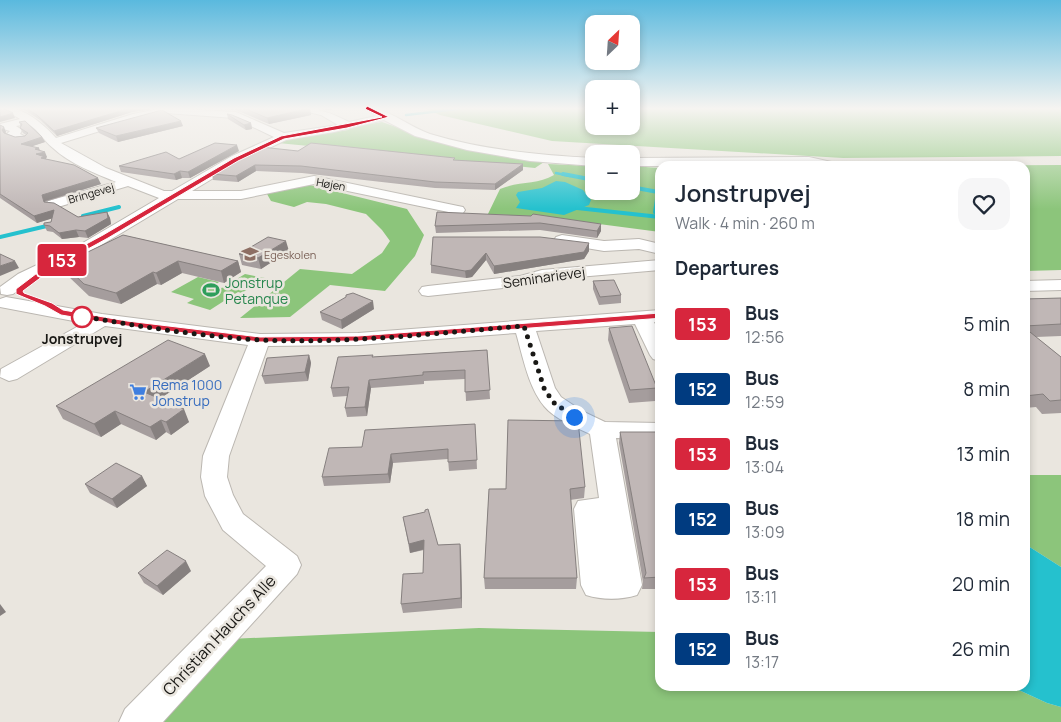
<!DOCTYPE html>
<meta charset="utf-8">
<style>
body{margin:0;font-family:Manrope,sans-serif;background:#f6f6f7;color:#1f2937;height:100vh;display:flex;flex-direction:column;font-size:19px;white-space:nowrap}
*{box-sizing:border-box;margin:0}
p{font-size:16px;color:#747a83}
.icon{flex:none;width:28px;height:28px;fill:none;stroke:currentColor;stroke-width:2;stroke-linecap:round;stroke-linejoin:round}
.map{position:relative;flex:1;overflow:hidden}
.side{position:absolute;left:655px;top:161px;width:375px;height:530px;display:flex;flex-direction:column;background:#fff;border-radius:15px;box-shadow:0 2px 8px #0003}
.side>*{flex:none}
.badge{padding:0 10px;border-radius:4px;font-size:18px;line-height:32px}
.needle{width:32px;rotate:25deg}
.controls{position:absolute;left:585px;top:15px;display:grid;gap:10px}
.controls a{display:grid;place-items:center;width:55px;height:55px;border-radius:10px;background:#fff;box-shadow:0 2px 8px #0003;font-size:25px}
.you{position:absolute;width:25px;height:25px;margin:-12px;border:4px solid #fff;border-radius:50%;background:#1a73e8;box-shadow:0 0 0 8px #1a73e833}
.map>.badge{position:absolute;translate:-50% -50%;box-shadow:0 0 0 2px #fff}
h2{padding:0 20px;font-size:19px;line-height:45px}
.round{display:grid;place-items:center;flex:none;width:52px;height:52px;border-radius:15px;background:#f6f6f7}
.head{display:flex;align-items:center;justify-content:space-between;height:85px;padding:0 20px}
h1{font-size:24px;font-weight:600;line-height:38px}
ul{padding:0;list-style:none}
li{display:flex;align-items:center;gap:15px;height:65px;padding:0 20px}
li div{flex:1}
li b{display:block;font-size:19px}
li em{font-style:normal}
li .badge{min-width:55px;font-weight:700;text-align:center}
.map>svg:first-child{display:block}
.green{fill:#8cc57b}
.water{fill:#25c1ce}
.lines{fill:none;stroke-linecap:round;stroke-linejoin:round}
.stream-far1{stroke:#25c1ce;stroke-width:2.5}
.stream{stroke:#25c1ce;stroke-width:4}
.minor-casing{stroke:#bbb7b1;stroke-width:2}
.minor{fill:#fff;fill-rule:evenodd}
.wall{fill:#a59d9d}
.shaded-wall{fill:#86807f}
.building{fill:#c0b7b6;stroke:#86807f}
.line{fill:#d7263d;stroke:#fff}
.walk{stroke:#191815;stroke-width:5;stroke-dasharray:0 9}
.stop-dot{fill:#fff;stroke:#d7263d;stroke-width:2.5}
.labels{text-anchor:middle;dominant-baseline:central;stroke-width:5;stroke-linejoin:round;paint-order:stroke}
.far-street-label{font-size:11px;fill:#191815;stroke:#eae6df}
.far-education-label{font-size:11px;fill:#785e54;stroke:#eae6df;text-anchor:start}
.street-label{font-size:14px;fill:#191815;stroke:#eae6df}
.leisure-label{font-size:14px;fill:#27864d;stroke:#eae6df;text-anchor:start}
.stop-label{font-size:14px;font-weight:bold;fill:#191815;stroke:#eae6df}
.shop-label{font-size:14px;fill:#366cbe;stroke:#eae6df;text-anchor:start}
.near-street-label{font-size:16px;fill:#191815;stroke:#eae6df}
</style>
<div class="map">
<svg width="1061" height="722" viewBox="0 0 1061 722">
<rect width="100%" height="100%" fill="#eae6df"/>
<path class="green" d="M424 108H594V126H631V108H1061V156L843 158 552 141 440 115Z
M382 122 451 146 544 162 535 168 278 143 285 140 348 130 351 127Z
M548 164 594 166V191H631V166L660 168V232L538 216H487L500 189C518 181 537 185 554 175Z
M1061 165V270L1025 271V166H915Z
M310 185 407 209 424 235 415 256 385 291 330 285 290 317 240 318 300 269 352 274 382 253 390 241 382 230 366 214 326 204 307 202 294 207 271 201 267 194Z
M245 274 265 278 242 293 238 292 210 310 187 303 194 299 171 292 198 277 219 282 214 286 222 288Z
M1025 475H1061V567L1025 544Z
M479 628 660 632V686H1010L1047 703 1061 707V722H158L229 639Z"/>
<path class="water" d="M556 181 565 182 583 190 591 200 589 205 564 215 516 208 520 202 516 195 518 192 542 188Z
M1025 544 1061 567V707L1047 703 1010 686H1025Z"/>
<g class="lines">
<path class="stream-far1" d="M406 115 465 108
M556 173 570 176"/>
<path class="stream" d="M563 174 594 180
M631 187 658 192 655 212 660 213
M577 208 660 217
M83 216 119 207
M0 237 51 225"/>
<g class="minor-casing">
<path id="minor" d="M2 108C23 106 42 123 56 138L133 114 163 108 236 112 284 133 338 125 321 115 300 110 299 108C319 108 331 113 349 122L376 116 369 111 374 108C394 113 410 127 430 134 483 150 539 155 594 158V166L530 161 467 150 415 136 384 120 334 132 286 140 240 162 192 191H241L314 176 458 206 463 207 465 210 463 213 458 214 314 184 241 199H178L93 250 30 282 13 294 7 295 1 294 0 287 18 274 81 244 159 198 128 186 58 207H48L46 204 48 201 116 182C95 173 70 164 53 148 44 141 39 130 28 124L16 126 22 130 20 134 28 138 26 140C20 142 10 140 6 135L10 131 0 128V124L20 119ZM166 113 234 118 274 137 232 156 172 191H164L106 168 61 143 139 119Z
M809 157 836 163 838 166H631V158Z
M562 235 604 241 639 239 660 244V254L639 249 604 251 556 243 554 240 556 237Z
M660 260V270L543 280 521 286 428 296 422 295 419 291 422 287 428 286 520 276 542 270Z
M1061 280V290L1025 291V281Z
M6 297 102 314 260 334 358 333 660 310V322H654L660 334V361L653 359 650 355 635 324 536 331 555 388 561 397 582 411 605 422 660 423V439L616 438 642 585 637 595C621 600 602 600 586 595L581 585 574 509 578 501 599 498 590 434C575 427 555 419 544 406 528 386 523 357 516 333L358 345 268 346 229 456 227 477 233 495 243 514 297 556 301 565 297 574 163 722H119L125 709 266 566 223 530 205 496 201 477 203 456 248 345 105 326 17 379 9 381 0 377 1 369 84 323 0 307V299Z"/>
</g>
<use href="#minor" class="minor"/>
</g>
<path class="wall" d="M14 108H150L151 109 132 112 57 136 40 120 26 111Z
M192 108H308L311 115 269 124 236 110Z
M309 108H338L327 110Z
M227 114 251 123 252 129 246 130 228 119Z
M19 122 42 137 45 142 32 146 40 151 47 157 46 158V159L101 184 45 202 78 217 107 212 110 218 111 224 88 238 79 237 62 239 53 232 47 231 44 225 51 222 52 218 37 223 0 198V125L6 132 5 133 15 137 25 136 26 135 23 133 20 128 21 127Z
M183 126 118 142 99 133 96 128Z
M239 151 190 178H182L176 180 121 172 119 166 179 159Z
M298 151 523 164V170L495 190 435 188 302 173 256 171 238 182 213 180 212 174Z
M771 162 818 166H770Z
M531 216 601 231 597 238 540 230 436 233 435 226Z
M123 235 238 261 241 272 224 283 182 273 161 285 157 284 121 304 89 296 68 276 63 264Z
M433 237 589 243V251L584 259 494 274 486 260 472 277 466 278 431 273V265Z
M289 251 261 269 242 265 239 254Z
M593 281 621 295V303L599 305 593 289Z
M1061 298V336L1036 337 1061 357V413L1042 414 1036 407 1025 408V299Z
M374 309 342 329 322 320 320 312Z
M609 328 657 388 655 401 629 403 608 340Z
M487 350 490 399 466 401 465 379 424 381V384L371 388 367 416 347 417 345 408 347 396 333 397 331 388 373 357Z
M309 355 311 363 308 381 265 384 262 376Z
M210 366 159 399 189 422 171 435 166 432 156 440 121 424 101 437 63 419 56 406Z
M475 424 477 469 449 471 448 459 393 463 390 483 324 486 322 477 362 447Z
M620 432H660V589H642L643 582 619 443Z
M142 476 147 486 117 508 90 493 85 484Z
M585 487 584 498 570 500 577 578 576 589H485L484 578 489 489Z
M403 517 438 545 460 544 461 553 462 608 403 613 401 604 423 573 424 550 410 553Z
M191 571 163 595 144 583 138 573Z"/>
<path class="shaded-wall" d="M130 108H150L151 109 132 112 57 136 54 131Z
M310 108 311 115 269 124 267 118Z
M327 108H338L327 110Z
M13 113 15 118 0 122V117Z
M181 121 183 126 118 142 116 136Z
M251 123 252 129 246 130 244 125Z
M4 127 6 132 4 135 2 130Z
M42 137 45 142 24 149 21 144Z
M237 145 239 151 190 178 188 172Z
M39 148 41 153 45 152 47 157 46 158 47 162 37 154 35 149Z
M523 164V170L495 190V184Z
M255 165 256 171 238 182 236 176Z
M180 171 182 178 176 180 174 174Z
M98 178 101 184 45 201 46 208 42 195Z
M54 210 57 217 37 223 34 216Z
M107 212 110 218 111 224 88 238 85 231Z
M601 224V231L597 238V231Z
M76 230 79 237 62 239 59 233Z
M286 241 289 251 261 269 258 258Z
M589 243V251L584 259 494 274V266Z
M486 253V260L472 277 466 278 465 271Z
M15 261 19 268 0 276V266Z
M178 261 182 273 161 285 156 273Z
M238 261 241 272 224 283 221 271Z
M153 272 157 284 121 304 116 293Z
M373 301 374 309 342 329 341 320Z
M205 354 210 366 150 405 144 392Z
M309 355 311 363 308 381 305 372Z
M369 380 371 388 367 416 365 407Z
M184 409 189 422 171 435 166 422Z
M115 411 121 424 101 437 94 424Z
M161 420 166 432 156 440 150 427Z
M391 454 393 463 390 483 388 474Z
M142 476 147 486 117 508 112 499Z
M424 540 425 549 410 553 409 544Z
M460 544 461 553 462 608 461 598Z
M186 561 191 571 163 595 157 586Z
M0 604 6 612 0 616Z"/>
<path class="building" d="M0 108H3L13 113 0 117Z
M26 108H130L54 131 37 115Z
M244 108H310L267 118Z
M162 110 181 121 116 136 96 128Z
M227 114 232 115 251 123 244 125Z
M25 121 42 137 21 144 39 148 35 149 45 152 36 154 45 157 41 158 74 165 98 178 42 195 44 202 54 203 78 217 107 212 108 218 85 231 76 230 59 233 50 226 44 225V223L51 222 54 210 34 216 0 194V125L4 127 2 130 4 133 15 137 25 136 28 133 20 128 22 124 19 122Z
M215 143 237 145 188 172 180 171 174 174 119 166 166 152 179 159Z
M311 143 455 158 453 160 523 164 495 184 435 182 301 166 255 165 236 176 212 174 261 147 298 151Z
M771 162H814L818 166H774Z
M709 164 733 165 734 166H710Z
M437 212 531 216 533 214 601 224 597 231 540 223 435 226Z
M123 235 238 261 221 271 178 261 156 273 153 272 116 293 84 284 63 264Z
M268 237 286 241 258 258 239 254Z
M433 237H540L589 243 584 252 494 266 486 253 471 270 465 271 431 265Z
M0 254 15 261 0 266Z
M614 280 621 295 600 297 593 281Z
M353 293 373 301 341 320 320 312 346 297V295Z
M1061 298V324L1025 326V299Z
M632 326 657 388 630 390 609 328Z
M1025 328 1061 357V400L1050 401 1043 394 1025 396Z
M168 340 205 354 144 392 184 409 166 422 161 420 150 427 115 411 94 424 56 406Z
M487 350 490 390 465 392V370L423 372V375L369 380 365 407 345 408 349 387 331 388 338 357 373 355 372 357Z
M309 355 305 372 262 376 267 358Z
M508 420 578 421 585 487 570 489 577 578H484L489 489H506Z
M475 424 477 460 448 462V449L391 454 388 474 322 477 329 448 362 447 365 430Z
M620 432H660V577L644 578 646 573Z
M116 463 142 476 112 499 85 484Z
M428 509 438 545 460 544 461 598 401 604 403 574 423 573 424 540 409 544 403 517 425 512V510Z
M167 550 186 561 157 586 138 573Z"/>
<linearGradient id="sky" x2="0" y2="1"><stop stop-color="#5ab9de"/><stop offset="0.52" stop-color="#f6f4f1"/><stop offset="1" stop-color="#f6f4f1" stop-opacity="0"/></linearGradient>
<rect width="1061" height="209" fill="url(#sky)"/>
<path class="line" d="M367 106 389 117 347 128 284 139 238 161 108 238 55 267 23 291 24 293 52 303 63 310 127 321 260 337 358 336 660 313 663 314V318L358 341 260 342 127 326 61 315 45 306 16 294V289L49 264 103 235 234 158 281 136 382 117 365 109Z"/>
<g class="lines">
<path class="walk" d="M82 317 76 315C136 326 198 336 260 340 347 344 437 333 524 326L544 388 553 402 574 417"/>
</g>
<defs>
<g id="school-bare" transform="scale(1.35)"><path d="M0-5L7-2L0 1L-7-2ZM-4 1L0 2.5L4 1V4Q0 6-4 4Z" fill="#8d6e63" stroke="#eae6df" stroke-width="2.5" paint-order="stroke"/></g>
<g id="stadium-bare" transform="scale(1.35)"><path d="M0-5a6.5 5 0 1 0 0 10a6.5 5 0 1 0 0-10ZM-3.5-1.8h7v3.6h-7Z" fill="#2e9e5b" stroke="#eae6df" stroke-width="2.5" paint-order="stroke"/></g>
<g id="supermarket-bare" transform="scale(1.35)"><path d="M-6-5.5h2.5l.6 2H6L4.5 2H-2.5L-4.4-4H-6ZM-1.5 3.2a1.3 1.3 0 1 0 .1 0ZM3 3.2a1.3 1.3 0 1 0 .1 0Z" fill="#3f7fe0" stroke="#eae6df" stroke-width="2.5" paint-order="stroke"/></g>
</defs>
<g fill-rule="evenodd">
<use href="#school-bare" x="250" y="254"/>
<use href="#stadium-bare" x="211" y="290"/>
<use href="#supermarket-bare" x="138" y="392"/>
</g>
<circle class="stop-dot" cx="82" cy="317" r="10"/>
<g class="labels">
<g class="far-street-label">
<text transform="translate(331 184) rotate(10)">Højen</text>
<text transform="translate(91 193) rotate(-16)">Bringevej</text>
</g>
<g class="far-education-label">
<text x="264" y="254">Egeskolen</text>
</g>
<g class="street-label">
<text transform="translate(544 277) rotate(-8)">Seminarievej</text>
</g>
<g class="leisure-label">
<text x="225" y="282">Jonstrup<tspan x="225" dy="16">Petanque</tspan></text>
</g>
<g class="stop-label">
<text x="82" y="338">Jonstrupvej</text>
</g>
<g class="shop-label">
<text x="152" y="384">Rema 1000<tspan x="152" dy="16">Jonstrup</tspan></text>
</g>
<g class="near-street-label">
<text transform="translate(219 635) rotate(-47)">Christian Hauchs Alle</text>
</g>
</g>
</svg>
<div class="controls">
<a><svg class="needle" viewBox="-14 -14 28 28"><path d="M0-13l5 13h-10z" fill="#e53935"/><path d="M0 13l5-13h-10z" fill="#747a83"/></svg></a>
<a>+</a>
<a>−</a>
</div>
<div class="you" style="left:574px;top:417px"></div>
<b class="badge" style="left:62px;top:260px;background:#d7263d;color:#fff">153</b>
<section class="side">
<div class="head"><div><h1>Jonstrupvej</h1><p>Walk · 4 min · 260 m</p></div><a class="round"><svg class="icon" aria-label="heart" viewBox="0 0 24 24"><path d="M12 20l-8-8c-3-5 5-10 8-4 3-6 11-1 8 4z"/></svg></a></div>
<h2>Departures</h2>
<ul>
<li><span class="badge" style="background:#d7263d;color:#fff">153</span><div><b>Bus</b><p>12:56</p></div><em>5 min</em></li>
<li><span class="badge" style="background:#003b80;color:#fff">152</span><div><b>Bus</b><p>12:59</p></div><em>8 min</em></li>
<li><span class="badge" style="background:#d7263d;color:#fff">153</span><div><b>Bus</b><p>13:04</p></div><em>13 min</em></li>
<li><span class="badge" style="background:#003b80;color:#fff">152</span><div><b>Bus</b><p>13:09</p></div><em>18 min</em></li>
<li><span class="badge" style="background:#d7263d;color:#fff">153</span><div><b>Bus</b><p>13:11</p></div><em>20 min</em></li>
<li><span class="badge" style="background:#003b80;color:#fff">152</span><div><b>Bus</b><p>13:17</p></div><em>26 min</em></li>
</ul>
</section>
</div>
